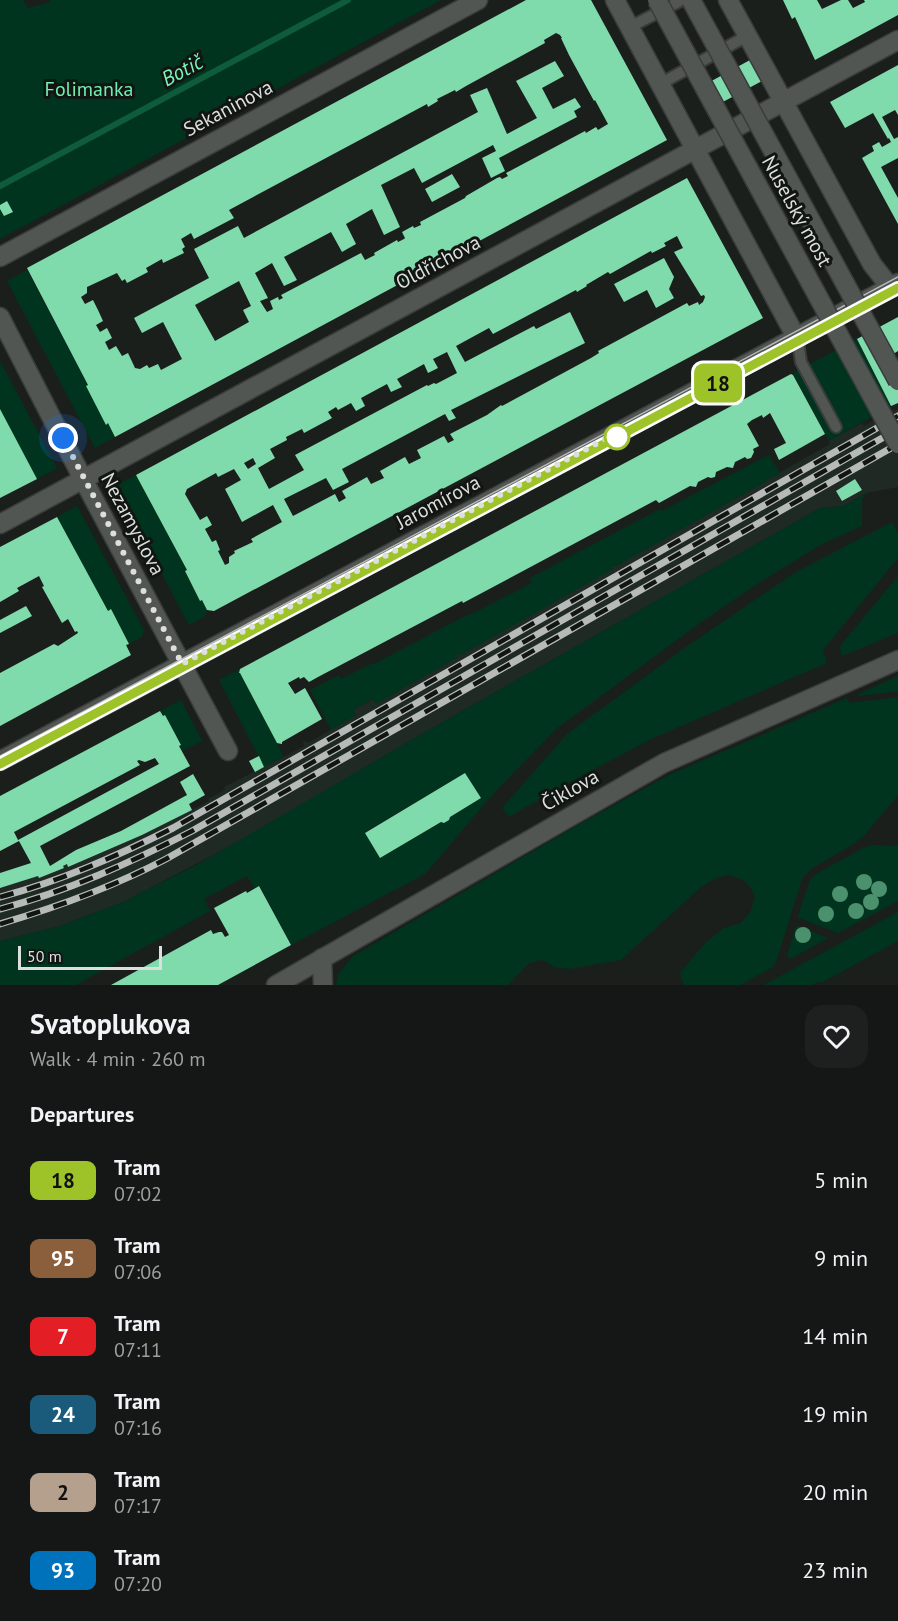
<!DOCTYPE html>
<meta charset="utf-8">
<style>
body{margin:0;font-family:"PT Sans",sans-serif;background:#1d201e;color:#f1f3f6;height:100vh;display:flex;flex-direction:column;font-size:22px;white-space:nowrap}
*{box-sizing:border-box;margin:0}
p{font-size:20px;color:#9d9fa0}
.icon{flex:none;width:33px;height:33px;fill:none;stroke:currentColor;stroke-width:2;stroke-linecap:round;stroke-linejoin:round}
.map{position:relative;height:985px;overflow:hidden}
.sheet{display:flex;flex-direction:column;background:#141715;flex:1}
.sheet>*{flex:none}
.badge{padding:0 12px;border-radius:9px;font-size:21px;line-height:39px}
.scale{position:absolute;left:18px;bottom:15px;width:144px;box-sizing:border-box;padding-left:6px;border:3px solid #dcdfde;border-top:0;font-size:16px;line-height:21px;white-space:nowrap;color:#dcdfde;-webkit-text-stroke:4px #121613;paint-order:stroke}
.you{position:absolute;width:30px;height:30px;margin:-15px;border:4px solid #fff;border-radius:50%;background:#1a73e8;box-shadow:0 0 0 9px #1a73e833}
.map>.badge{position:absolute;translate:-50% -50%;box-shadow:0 0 0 3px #fff}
h2{padding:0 30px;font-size:22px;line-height:54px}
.round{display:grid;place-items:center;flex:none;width:63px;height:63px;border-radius:18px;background:#1d201e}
.headline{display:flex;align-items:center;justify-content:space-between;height:102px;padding:0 30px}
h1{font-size:28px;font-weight:800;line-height:45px}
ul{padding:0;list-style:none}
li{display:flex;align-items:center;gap:18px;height:78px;padding:0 30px}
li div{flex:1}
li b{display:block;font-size:22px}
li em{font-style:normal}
li .badge{min-width:66px;font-weight:700;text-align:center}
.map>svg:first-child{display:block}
.built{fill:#202a24}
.green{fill:#00341f;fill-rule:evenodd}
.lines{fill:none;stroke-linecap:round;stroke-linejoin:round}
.stream{stroke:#0e5c3c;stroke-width:6}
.building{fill:#80dbac;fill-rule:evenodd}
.lane-casing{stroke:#393c3b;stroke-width:14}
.street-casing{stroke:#393c3b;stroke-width:21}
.secondary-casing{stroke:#393c3b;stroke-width:21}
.lane{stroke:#515653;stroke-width:10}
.street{stroke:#515653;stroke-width:18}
.secondary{stroke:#515653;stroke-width:18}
.tram{stroke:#b6bab8;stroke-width:1.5}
.rail-casing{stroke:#b6bab8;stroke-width:7}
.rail{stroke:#121613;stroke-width:4.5;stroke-dasharray:14;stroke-linecap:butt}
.secondary-bridge-casing{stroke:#393c3b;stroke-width:21;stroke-linecap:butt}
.secondary-bridge{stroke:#515653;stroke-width:18}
.tree{fill:#4b916e}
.line-casing{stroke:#fff;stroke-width:14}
.line{stroke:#9dc329;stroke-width:9}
.walk{stroke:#dcdfde;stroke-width:6;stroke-dasharray:0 10.8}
.stop-dot{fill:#fff;stroke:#9dc329;stroke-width:3}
.labels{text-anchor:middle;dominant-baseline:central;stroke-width:6;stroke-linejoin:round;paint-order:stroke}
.park-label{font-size:20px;fill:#72efb2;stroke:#121613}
.street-label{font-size:20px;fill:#dcdfde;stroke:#121613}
.water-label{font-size:21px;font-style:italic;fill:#79f5b8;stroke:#121613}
</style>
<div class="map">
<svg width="898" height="985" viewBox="0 0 898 985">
<rect width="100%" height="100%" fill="#1b1f1c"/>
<path class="built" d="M893 409 894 411 898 409V487L866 493 844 506 820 508 427 731 232 845 123 902 60 926 0 941V888L38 876 39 877 64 868 63 866 67 864 68 867 142 835 209 801 208 799 225 790 224 787 283 757 304 746 303 742 306 741 308 743 356 715 353 710 373 699 376 703 457 657 456 655 612 568V567L615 565 616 566 766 481V479L769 477 770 478 830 444 829 441 862 423 864 426Z"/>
<path class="green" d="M0 0H23L28 8 50 2V0H441L0 239V209L4 216 12 211 7 201 0 205Z
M27 270 88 385 106 424 108 423 115 437 95 448 7 281Z
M857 339 891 406 829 441 793 373Z
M0 361 57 468 37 479 0 409Z
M769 455 780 473 770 479 769 478 766 479 767 481 616 566 615 565 612 566 613 569 461 655 460 653 457 655 458 657 376 704 372 699 353 710 356 715 331 730 310 690 339 675 341 679 373 663 374 664 469 614 470 615 532 583 530 578 660 509 662 511Z
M136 475 187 570 185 572 200 601 202 600 207 610 205 616 189 625 115 486Z
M866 493 862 500V526L822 544 757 584 700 623 556 729 494 793 425 874 291 945 260 886 255 889 247 876 204 899 210 911 76 985H0V941L60 926 123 902 202 862 427 731 820 508 844 506ZM465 773 481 798 450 817 449 820 444 823 441 822 380 858 365 832Z
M77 506 144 630 142 637 129 644 108 611 57 517Z
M892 522 898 534V558L823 650 827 663 651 739 565 785 509 817 502 808 567 734 686 647 796 572Z
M898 576V633L842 656 840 646Z
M240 669 239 672 240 673 277 740 283 757 264 767 219 680Z
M898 676V691L859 696 858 694Z
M898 697V795L888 808 884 811 864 836 855 843 811 869 802 879 777 959 773 967 740 985H684L680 973 705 943 724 928 741 923 751 911 755 896 751 888 743 880 730 875 716 878 701 887 621 960 569 969 554 967 543 960 529 963 508 985H336L338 975 353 956 580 824 669 775 847 698 850 703Z
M181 700 202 741 182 751 179 746 181 745 165 715 163 716 160 711Z
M874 845 898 846V901L838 933 799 918 798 916 810 880 816 874 865 847Z
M898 912V941L821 983 819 981 812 985H764Z
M798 926 828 938 792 958H789L787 955 796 927Z"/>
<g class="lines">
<path class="stream" d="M0 186 348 0"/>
</g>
<path class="building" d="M526 0H591L667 140 115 437 108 423 106 425 86 386 88 385 27 268ZM556 33 560 35 562 38H561L569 55 594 101 595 100 608 124 598 130 596 127 586 133 585 131 506 173 508 176 502 179 500 177 497 178 466 196 465 198 420 222 421 225 414 228 413 226 402 232 405 238 404 239 398 242 397 240 374 253 375 255 365 260 361 253 281 295 283 298 279 300 278 297 270 301 273 309 267 312 260 301 268 298 255 273 272 263 284 286 297 280 284 257 331 232 342 252 356 244 346 224 372 209 384 235 400 227 381 185 414 168 422 183 493 145 496 151 482 158 491 178 505 171 499 158 577 117 574 111 581 107 575 98 553 109 542 88 564 76 555 61 516 81 537 118 507 134 487 88 470 95 478 112 244 238 238 226 194 249 209 278 134 318 142 333 163 322 182 359 161 370 158 364 149 368 147 365 140 369 135 368 128 353 122 356 116 346 109 350 105 342 112 338 107 328 100 332 96 325 103 321 98 310 93 300 85 304 81 297 87 293V287L117 273 122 281 125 279 127 283 148 272 146 268 162 259 163 263 184 253 182 249 185 247 181 239 191 233 194 239 234 218 229 210 427 104 428 107 438 101 437 99 455 90 456 92 466 86 545 43 544 40ZM239 281 251 306 243 310 249 322 215 341 195 305Z
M783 0H817L822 9 841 0H848L853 8 865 2 864 0H898V15L815 60 795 17 792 19Z
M750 60 762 81 706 111 695 90Z
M898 65V115L895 110 882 117 894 139 898 137V158L881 167 898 198V224L862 158 874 151 872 146 879 142 882 147 891 142 889 138 888 139 873 113 845 128 830 102Z
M452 174 460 187 432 202 425 189Z
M687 178 763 318 214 611 207 610 202 600 200 601 185 571 187 570 136 475ZM677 236 683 248 674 252 701 296 704 295 705 297 703 302 699 305 698 302 689 306 687 303 598 351 599 353 591 358 502 406 501 405 487 415 450 434 454 440 448 443 444 436 417 450 421 458 409 464 405 457 380 471 384 478 371 484 367 477 342 491 346 498 339 502 335 494 293 516 284 499 326 478 333 490 349 482 342 469 445 414 449 421 456 418 451 410 585 343 570 312 536 329 534 326 465 362 456 346 489 328 493 334 576 290 577 292 587 286 586 285 608 272 610 274 649 252 651 251 652 253 666 246 664 243ZM447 352 457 373 436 384 434 383 428 386 427 385 295 455 304 470 269 489 258 468 275 458 270 449 287 440 286 437 302 429 304 433 332 418 328 412 336 407 338 410 351 403 356 411 365 406 361 398 387 384 391 392 402 387 397 379 424 364 428 373 438 368 433 359ZM253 458 256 464 248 469 244 463ZM234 469 241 480 225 489 242 522 273 505 282 522 251 539 253 542 234 551 235 553 229 557V563L225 565 218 551 220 550 216 540 212 542 205 529 212 525 207 516 200 520 185 494 187 489 216 473 218 477Z
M7 201 13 212 4 216 0 209V205Z
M664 258 674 277 669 289 674 298 656 308 647 290 624 302 614 284Z
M898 317V351L890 356 894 364 898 361V403L891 406 857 339Z
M791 374 793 375 825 434 779 460 774 449 786 443 770 413 763 418 762 415 752 420 747 424 759 446 753 449 754 452 751 458 747 459 745 457 735 462 733 468 727 467 716 472 715 477 711 478 708 477 698 482 696 487 690 486 659 503 656 500 463 603 462 601 318 677 309 682 304 677 300 679 299 677 288 683 295 694 305 688 322 719 282 742V744L277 743 240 673H239L240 669Z
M0 409 37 479 0 498Z
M855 479 862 490 842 501 836 491Z
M57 517 108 611 111 609 129 644 126 645 131 655 0 726V673L54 644 58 646 78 633 77 631 75 632 68 619 62 623 42 587 44 586 39 576 17 588 19 591 0 602V547Z
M26 606 32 616 0 633V620Z
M160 711 163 716 165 715 181 745 179 746 190 766 40 846 50 866 76 850 121 831 187 795 180 782 193 774 205 795 189 804 192 810 142 835 68 867 67 864 63 866 64 868 39 878 38 876 0 888V873L31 863 19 841 0 851V796ZM155 758 159 764 18 840 14 832 140 765 137 761 139 760 145 762Z
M259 756 264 767 255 772 249 761Z
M465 773 481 798 450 817 449 820 444 823 441 822 380 858 365 833Z
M259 886 291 945 218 985H111L211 930 213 934 219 932H222L225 937 229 935 214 908 246 891 247 893Z"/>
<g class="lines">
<g class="lane-casing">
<path id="lane" d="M630 27 682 0
M660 84 747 36
M796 337 798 341 801 362 836 427"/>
</g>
<g class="street-casing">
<path id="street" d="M615 0 796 337
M728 0 872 264 890 287
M0 317 83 479 228 751
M0 524 898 40
M322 958 323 985"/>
</g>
<g class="secondary-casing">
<path id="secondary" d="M0 257 478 0
M0 761 898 283
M276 985 664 763 898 660"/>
</g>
<use href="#lane" class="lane"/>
<use href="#street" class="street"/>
<use href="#secondary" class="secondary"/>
<path class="tram" d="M724 380 898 288
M0 756 898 277"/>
<g class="rail-casing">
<path id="rail" d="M0 897C61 881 117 856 173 828L898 416
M0 909C68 891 130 863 192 831L898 429
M0 924C57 907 113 887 166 859L898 444"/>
</g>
<use href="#rail" class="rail"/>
<g class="secondary-bridge-casing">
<path id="secondary-bridge" d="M657 0 898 444
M691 0 898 381"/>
</g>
<use href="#secondary-bridge" class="secondary-bridge"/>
</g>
<g class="tree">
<circle cx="864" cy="882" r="8"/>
<circle cx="879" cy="889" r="8"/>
<circle cx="840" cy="894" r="8"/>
<circle cx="871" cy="902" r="8"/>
<circle cx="856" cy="911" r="8"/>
<circle cx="826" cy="914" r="8"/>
<circle cx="803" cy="935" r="8"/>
</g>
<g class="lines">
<g class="line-casing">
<path id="line" d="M0 764 898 288"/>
</g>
<use href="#line" class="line"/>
<path class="walk" d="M63 438 182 664 615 434 617 437"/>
</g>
<circle class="stop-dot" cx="617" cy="437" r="12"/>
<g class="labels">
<g class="park-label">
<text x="89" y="89">Folimanka</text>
</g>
<g class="street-label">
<text transform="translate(228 108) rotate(-28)">Sekaninova</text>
<text transform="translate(797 211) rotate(61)">Nuselský most</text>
<text transform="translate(438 262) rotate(-28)">Oldřichova</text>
<text transform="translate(438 502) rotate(-28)">Jaromírova</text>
<text transform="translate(133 524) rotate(62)">Nezamyslova</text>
<text transform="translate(570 790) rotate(-30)">Čiklova</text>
</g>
<g class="water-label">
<text transform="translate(182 70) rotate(-28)">Botič</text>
</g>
</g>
</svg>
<div class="scale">50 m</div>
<div class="you" style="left:63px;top:438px"></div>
<b class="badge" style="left:718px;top:383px;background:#9dc329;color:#111">18</b>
</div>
<section class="sheet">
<div class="headline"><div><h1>Svatoplukova</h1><p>Walk · 4 min · 260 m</p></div><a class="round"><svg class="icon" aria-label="heart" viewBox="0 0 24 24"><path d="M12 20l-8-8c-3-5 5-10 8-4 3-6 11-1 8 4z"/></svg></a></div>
<h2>Departures</h2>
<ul>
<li><span class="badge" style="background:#9dc329;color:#111">18</span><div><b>Tram</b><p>07:02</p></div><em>5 min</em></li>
<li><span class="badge" style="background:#8b5e3c;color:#fff">95</span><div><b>Tram</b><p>07:06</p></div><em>9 min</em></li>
<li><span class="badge" style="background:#e31e25;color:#fff">7</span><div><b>Tram</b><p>07:11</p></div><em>14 min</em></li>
<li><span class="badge" style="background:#1a5a7b;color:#fff">24</span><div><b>Tram</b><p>07:16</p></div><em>19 min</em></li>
<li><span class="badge" style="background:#b5a08e;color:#111">2</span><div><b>Tram</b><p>07:17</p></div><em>20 min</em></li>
<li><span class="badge" style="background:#0072bc;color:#fff">93</span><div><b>Tram</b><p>07:20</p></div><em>23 min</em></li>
</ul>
</section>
